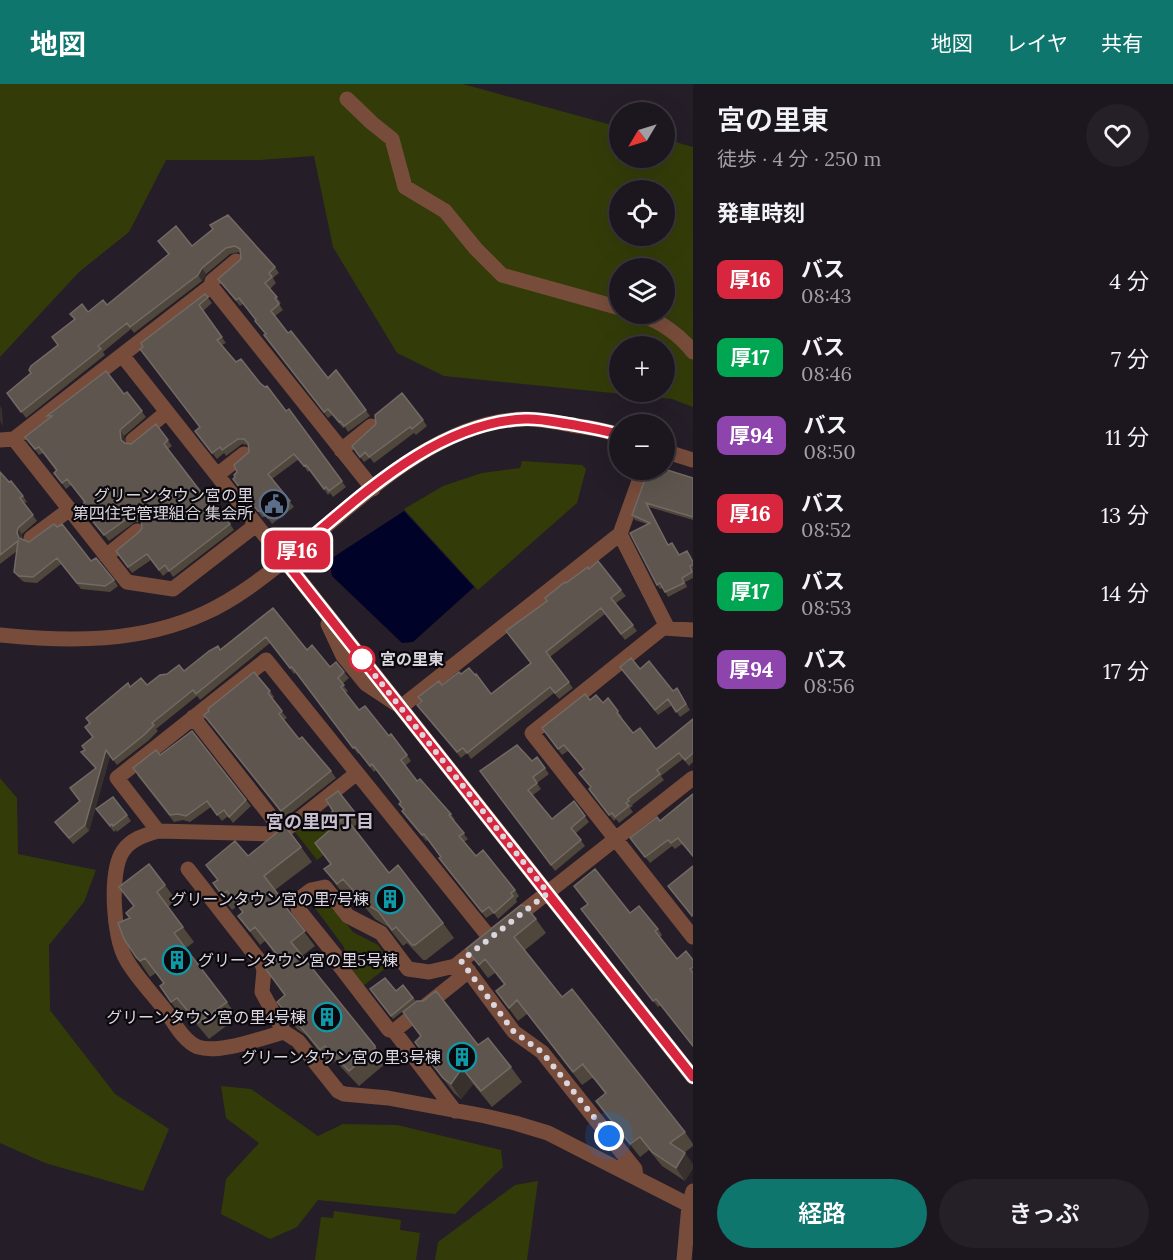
<!DOCTYPE html>
<html lang="ja">
<meta charset="utf-8">
<style>
body{margin:0;font-family:Lora,"Noto Sans JP",serif;background:#251f27;color:#f1f3f6;height:100vh;display:flex;flex-direction:column;font-size:22px;white-space:nowrap}
*{box-sizing:border-box;margin:0}
p{font-size:20px;color:#a09fa4}
.icon{flex:none;width:33px;height:33px;fill:none;stroke:currentColor;stroke-width:2;stroke-linecap:round;stroke-linejoin:round}
.map{position:relative;flex:1;overflow:hidden}
.drawer{display:flex;flex-direction:column;background:#1c161e;width:480px}
.drawer>*{flex:none}
.badge{padding:0 12px;border-radius:9px;font-size:21px;line-height:39px}
.needle{width:39px;rotate:232deg}
.tools{position:absolute;left:609px;top:18px;display:grid;gap:12px}
.tools a{display:grid;place-items:center;width:66px;height:66px;border-radius:50%;background:#1c161e;box-shadow:0 6px 24px #0002,0 0 0 2px #3a353c;font-size:30px}
.you{position:absolute;width:30px;height:30px;margin:-15px;border:4px solid #fff;border-radius:50%;background:#1a73e8;box-shadow:0 0 0 9px #1a73e833}
.map>.badge{position:absolute;translate:-50% -50%;box-shadow:0 0 0 3px #fff}
h2{padding:0 24px;font-size:22px;line-height:54px}
.round{display:grid;place-items:center;flex:none;width:63px;height:63px;border-radius:32px;background:#251f27}
.head{display:flex;align-items:center;justify-content:space-between;height:102px;padding:0 24px}
h1{font-size:28px;font-weight:600;line-height:45px}
.primary-button{display:flex;gap:12px;margin-top:auto;padding:12px 24px}
.primary-button a{flex:1;height:69px;border-radius:36px;background:#0f766e;color:#fff;font-size:24px;font-weight:600;line-height:69px;text-align:center}
.primary-button a+a{background:#251f27;color:#f1f3f6}
ul{padding:0;list-style:none}
li{display:flex;align-items:center;gap:18px;height:78px;padding:0 24px}
li div{flex:1}
li b{display:block;font-size:22px}
li em{font-style:normal}
li .badge{min-width:66px;font-weight:700;text-align:center}
header{display:flex;align-items:center;gap:36px;box-sizing:border-box;height:84px;padding:0 30px;background:#0f766e;color:#fff}
header strong{font-size:28px}
nav{display:flex;gap:33px;margin-inline-start:auto;font-size:21px}
main{display:flex;flex:1;min-height:0}
.map>svg:first-child{display:block}
.green{fill:#333c09;fill-rule:evenodd}
.water{fill:#000227}
.lines{fill:none;stroke-linecap:round;stroke-linejoin:round}
.minor{stroke:#774c3b;stroke-width:15}
.wall{fill:#50473c}
.shaded-wall{fill:#38302d}
.building{fill:#5e564e;stroke:#726a64;stroke-width:1.5}
.line-casing{stroke:#fff;stroke-width:14}
.line{stroke:#d7263d;stroke-width:9}
.walk{stroke:#dbd6de;stroke-width:6;stroke-dasharray:0 10.8}
.stop-dot{fill:#fff;stroke:#d7263d;stroke-width:3}
.labels{text-anchor:middle;dominant-baseline:central;stroke-width:4.5;stroke-linejoin:round;paint-order:stroke}
.poi-label{font-size:16px;fill:#dbd6de;stroke:#0c090e;text-anchor:end}
.stop-label{font-size:16px;font-weight:bold;fill:#dbd6de;stroke:#0c090e;text-anchor:start}
.neighbourhood-label{font-size:18px;font-weight:bold;fill:#c9becd;stroke:#0c090e}
</style>
<header>
<strong>地図</strong>
<nav><a>地図</a><a>レイヤ</a><a>共有</a></nav>
</header>
<main>
<div class="map">
<svg width="693" height="1176" viewBox="0 0 693 1176">
<rect width="100%" height="100%" fill="#251d28"/>
<path class="green" d="M0 0H463L619 43 620 74H664L665 55 693 63V323L672 315 444 292 397 269 333 163 314 72 260 76H166L129 148 79 188 0 273ZM620 106H664V152H620ZM620 184H664V230H620ZM620 262H664V308H620Z
M522 377 582 381 586 385 577 419 478 506 404 425 443 402 482 389 520 384Z
M0 694 17 714 18 770 96 786 84 818 49 861 50 926 115 1010 169 1045 143 1107 45 1079 0 1059Z
M320 729 342 757 317 776 295 748Z
M327 815 353 848 378 861 391 880 363 902 347 880 344 863 315 824Z
M221 1002 251 1005 318 1052 343 1040 397 1041 501 1066 503 1083 455 1130 318 1116 297 1143 270 1155 221 1130 226 1095 259 1059 226 1034Z
M538 1097 527 1176H435L438 1158 515 1101Z
M334 1127 401 1136 400 1146 420 1149 416 1176H315L321 1133 333 1134Z"/>
<path class="water" d="M404 427 474 503 413 558 402 559 332 492 329 476Z"/>
<g class="lines">
<path class="minor" d="M347 15 372 39 392 55 405 103 445 127 476 165 502 191 620 224
M211 202 212 197 236 177
M638 230C659 236 680 251 693 268
M122 271 211 202 373 405
M14 355 127 498 173 505 256 441
M0 356 14 355 122 271 693 993
M133 356 167 328
M341 366 371 342
M664 367 693 376
M217 391 244 370
M620 450 667 543
M31 454 70 425
M106 472 137 447
M328 540 343 572 366 600 401 623 620 450 643 386
M693 546 663 544 532 649 693 853
M0 551C69 558 140 559 205 529 236 515 264 493 291 471 358 418 435 336 526 335 540 335 556 338 571 341 587 343 604 346 620 351
M193 633 283 748
M158 747 117 694 266 576 357 689
M188 785 262 880 264 886 262 908 284 948 298 957 338 1007 344 1010 388 1014 485 1032 515 1039 548 1049 689 1121
M461 877 514 948 542 968 635 1085 636 1094
M394 947 469 887
M284 948C262 954 219 970 198 963 183 957 174 938 165 926 152 909 136 893 126 875 113 854 109 787 123 767 131 755 145 751 158 747L277 750 283 748 357 689 490 854 693 694
M455 1027 394 947 389 946 339 881 340 877 298 825 299 815 311 806 325 803 348 832 381 849 408 885 429 888 455 882 485 858
M684 1176 689 1121 693 1107"/>
</g>
<path class="wall" d="M213 145 275 183 279 189 273 194 276 199 270 205 281 219 279 220 283 226 275 232 288 249 328 294 336 286 370 332 348 348 345 343 343 344 332 331 328 334 268 257 265 250 255 237 256 236 243 220 240 222 223 201 218 195 241 175 240 169 239 168 230 170 206 190 202 197 134 249 131 245 103 268 105 271 26 334 7 309 31 289 58 261 74 235 70 230 88 228 107 221 169 171 158 157 192 162Z
M205 210 212 219 203 227 226 259 222 261 236 278 260 299 286 327 289 325 346 403 333 413 330 409 328 411 310 386 308 388 299 375 272 395 294 423 272 440 267 433H262L237 400 235 393 249 368 248 361 242 360 226 372 224 369 217 375 199 353V343L140 265Z
M127 308 146 333 124 352 125 359 131 360 156 340 172 362 168 365 214 425 230 440 234 446 173 493 169 487 163 492 151 476 132 489 120 473 142 444 141 438H135L109 457 80 422 84 418 71 401 66 405 54 389 56 387 43 369 39 371 25 353 49 334 47 332 124 310Z
M423 336 427 342 416 351 414 349 374 379 370 374 364 378 352 362Z
M0 388 23 412 27 418 24 419 37 437 22 450V455L29 458 57 443 91 477 114 496 118 502 110 508 81 505 61 480 37 499 24 498 18 493 14 488 17 467 0 480Z
M651 391 693 394V436L649 423 668 461 672 459 680 471H690L693 477V494L685 498 687 503 668 513 663 504 660 505 657 501 647 440 635 436 632 431Z
M589 485 621 506 626 512 616 519 637 547 625 556 605 530 550 573 573 604 559 615 554 609 471 675 467 669 461 674 417 621 442 601 461 590 491 610 530 579 547 517 566 499Z
M273 524 307 566 330 583 344 588 349 594 342 600 348 607 345 609 359 626 389 652 407 671 411 677 405 682 417 697 451 730 455 736 453 737 468 755 464 758 476 772 515 806 519 812 516 815 517 818 498 835 494 829 486 834 443 780 439 774 441 773 428 756 426 757 406 733 402 727 403 726 399 720 401 718 376 686 374 688 359 669 358 670 296 589 294 590 270 559 200 616 197 612 156 645 158 647 148 657 117 681 110 672 89 747 73 760 59 744 55 738 80 718 95 684 81 668 85 666 92 653 85 643 89 639 86 634 130 603 147 601 184 587 218 562 221 566Z
M640 585 673 607 680 609 690 626 680 633 672 621 658 631 624 588Z
M270 607 274 613 272 615 287 634 284 636 299 655 331 687 336 694 285 734 204 631Z
M608 614 622 633 621 634 633 649 656 665 693 635V678L689 682 683 675 661 692 664 696 632 721 633 722 630 724 633 728 619 739 616 735 614 737 593 711 591 704 579 689 584 686 568 667 562 671 542 644 590 616 603 619Z
M160 671 246 716 251 722 233 739 228 732 222 737 211 723 190 738 183 736 174 738 137 691Z
M537 673 549 690 537 699 541 705 533 711 552 735 574 717 589 738 576 749 585 762 555 787 480 687 532 677Z
M693 710V773L682 760 675 765 672 762 650 779 630 754 660 737Z
M96 725 127 731 131 737 117 748 116 746 114 748Z
M333 727 357 731 361 737 353 743 389 789 443 839 454 854 426 876H423L407 859 403 862 388 843 375 835 354 811 348 816 324 785 330 780 315 759 336 741 329 730Z
M301 763 312 778 275 806 288 824 289 828 315 862 302 872 375 962 385 976V980L359 1002 335 977 330 981 306 951 297 945 277 918 285 912 265 884 278 874 265 857 260 861 238 832 242 828 237 822 232 826 223 814 213 799 217 796 206 781 248 772Z
M165 801 176 816 168 823 194 858 186 864 238 933 209 955 187 929 182 934 160 902 163 899 156 889 150 893 124 855 134 823 119 803Z
M630 829 658 845 662 851 660 853 677 875 693 876V963L661 921 658 923 585 831Z
M536 835 546 849 525 866 562 913 685 1048 693 1060V1062L684 1069 685 1097 662 1082 649 1066 640 1073 596 1017 605 1010 594 995 592 994 582 1001 527 930 518 937 496 907 504 901 495 889 488 894 466 865Z
M403 901 416 917 393 935 370 905 396 907Z
M423 917 478 961 511 983 522 998 492 1023 473 1000 461 1015 454 1009 415 958 421 953 403 928Z"/>
<path class="shaded-wall" d="M202 184 206 190 202 197 198 191Z
M0 322 2 325 3 342 0 337Z
M120 346 124 352 125 362 121 356Z
M18 444 22 450 21 455 24 460 19 454 17 449Z
M106 666 110 672 89 747 85 741Z
M278 810 288 824 290 831 280 816Z
M375 962 385 976V980L375 965Z
M462 984 473 1000 461 1015 451 1000Z
M685 1069 693 1080V1085L685 1097 676 1084Z"/>
<path class="building" d="M228 131 275 183 269 189 272 193 265 199 277 213 275 214 279 220 271 227 288 249 291 247 328 294 336 286 366 326 344 342 340 337 339 338 328 325 324 328 264 251 266 250 255 237 256 236 239 214 236 216 218 195 241 175 240 165 235 162 226 164 202 184 198 191 130 243 127 239 98 262 101 265 21 328 7 309 31 289 29 286 31 282 58 261 52 253 75 235 70 230 82 220 88 228 103 216 107 221 169 170 158 157 176 142 192 162 213 145 210 141Z
M205 210 208 213 199 221 222 253 217 256 236 278 241 275 260 299 265 303 267 302 286 327 289 325 342 397 329 407 326 403 324 405 306 381 304 382 294 370 268 390 290 417 268 434 263 427H258L233 395 235 393 234 391 237 388 234 381 249 368 248 359 244 355H238L222 366 220 363 212 369 195 347 200 343 140 265 143 263 141 259Z
M106 287 124 310 127 308 142 327 120 346 121 356 125 359 131 360 156 340 168 356 164 360 214 425 216 424 230 440 169 487 165 481 159 486 147 470 128 483 116 467 139 448 142 444 141 435 137 432H131L104 451 80 422 85 418 67 395 62 399 54 389 57 386 39 363 35 365 25 353 52 332H47Z
M402 309 423 336 412 345 410 343 369 373 365 368 360 373 352 362 376 340 375 331Z
M664 385 693 394V433L646 419 668 461 672 459 679 471 687 467 693 478V481L690 482 692 488 682 494 684 499 665 508 660 499 657 501 630 449 650 439 632 431 647 390 651 391 654 386Z
M0 388 9 398 11 397 23 412 20 414 33 431 18 444 17 449 19 454 29 458 54 440 57 443 62 440 91 477 96 474 114 496 105 502 77 499 57 474 33 493 19 492 14 488 18 457 0 471Z
M598 477 621 506 611 514 633 541 621 550 601 524 546 568 569 598 555 609 550 603 467 669 463 664 457 668 417 621 422 617 418 613 439 597 442 601 459 588 461 590 469 584 475 591 476 590 491 610 531 579 506 547 547 517 545 514 565 498 566 499 588 483 589 485Z
M273 524 307 566 312 561 330 583 336 578 344 588 338 594 344 601 341 603 359 626 365 622 389 652 391 650 407 671 401 676 417 697 420 695 451 730 449 731 464 749 459 752 476 772 483 766 515 806 511 809 513 812 494 829 489 823 482 828 439 774 441 773 424 750 422 751 402 727 404 725 399 720 401 718 372 680 370 682 355 663 353 664 292 583 290 584 266 553 196 610 193 606 152 639 154 641 144 651 113 676 106 666 85 741 69 754 55 738 80 717 70 704 96 684 81 668 85 666 82 662 93 653 85 643 90 639 86 634 128 599 130 603 141 594 147 601 160 591 167 590 179 581 184 587 209 567 218 562 220 566Z
M631 574 640 585 649 577 673 607 677 604 686 620 676 628 668 615 655 626 620 583Z
M254 588 270 607 268 609 282 627 279 630 299 655 302 653 331 687 281 727 204 631 209 627 208 625Z
M585 610 590 616 596 611 603 619 608 614 618 627 617 629 633 649 640 644 656 665 693 635V669L685 676 679 669 657 686 660 690 628 715 629 717 626 719 629 722 615 733 612 729 609 731 589 705 591 703 579 689 584 685 564 661 558 665 542 644Z
M192 647 246 716 229 733 224 726 217 731 207 717 186 732 178 730 170 731 133 684 156 666 160 671Z
M517 661 532 677 537 673 545 684 533 693 537 699 528 706 552 735 574 717 585 732 571 744 581 756 551 781 480 687Z
M338 707 357 731 348 738 345 733 337 740 329 730 333 727 326 716Z
M693 710V772L678 754 671 759 668 756 645 773 630 754 657 733 660 737Z
M113 713 127 731 113 742 112 740 110 742 96 725Z
M345 733 389 789 398 781 443 839 415 861H412L396 843 392 846 378 827 364 819 343 795 337 800 324 785 331 780 315 759Z
M285 742 301 763 264 792 278 810 280 816 305 847 291 858 375 962V965L349 987 325 962 320 966 295 936 287 930 277 918 285 911 265 884 279 873 255 843 250 847 238 832 243 828 227 807 222 811 213 799 218 796 206 781 235 757 248 772Z
M149 780 165 801 157 808 183 843 174 849 227 918 198 939 177 914 171 918 160 902 164 899 145 874 140 877 136 873 124 855 118 839 130 834 126 829 134 822 119 803Z
M693 782V831L692 832 668 802Z
M595 785 630 829 639 822 658 845 655 847 677 875 686 867 693 876V883L690 885 693 889V962L656 915 653 917 581 825 588 820 574 802Z
M521 821 525 822 536 835 514 853 562 913 572 905 685 1048 670 1059 685 1069 676 1084 652 1068 640 1053 630 1060 596 1017 606 1009 584 982 583 980 573 988 517 916 509 924 496 907 505 900 485 875 479 881 466 865Z
M385 894 396 907 403 901 413 914 391 932 370 905Z
M436 907 478 961 488 954 511 983 481 1007 462 984 451 1000 443 994 415 958 421 952 403 928 417 917H423Z"/>
<g class="lines">
<g class="line-casing">
<path id="line" d="M620 351C605 346 590 344 575 341 559 339 541 334 525 335 430 339 354 420 284 476L693 993"/>
</g>
<use href="#line" class="line"/>
<path class="walk" d="M362 575 548 809 461 877 514 948 542 968 609 1052"/>
</g>
<defs>
<g id="civic-ring" transform="scale(1.5)"><circle r="9.5" fill="#0c090e" stroke="#5c6f8a" stroke-width="1.5"/><path d="M-.6-6.5H3V-4.5H.6V-3L4-1V1h2V6H-6V1h2V-1L-.6-3ZM-1.2 2.5V6h2.4V2.5Z" fill="#5c6f8a"/></g>
<g id="building-ring" transform="scale(1.5)"><circle r="9.5" fill="#0c090e" stroke="#0f9aa8" stroke-width="1.5"/><path d="M-4-6H4V6H1V3H-1V6H-4ZM-2.5-4.3h1.7v1.8h-1.7ZM.8-4.3h1.7v1.8H.8ZM-2.5-1h1.7V.8h-1.7ZM.8-1h1.7V.8H.8Z" fill="#0f9aa8"/></g>
</defs>
<g fill-rule="evenodd">
<use href="#civic-ring" x="274" y="420"/>
<use href="#building-ring" x="390" y="815"/>
<use href="#building-ring" x="177" y="876"/>
<use href="#building-ring" x="327" y="933"/>
<use href="#building-ring" x="462" y="973"/>
</g>
<circle class="stop-dot" cx="362" cy="575" r="12"/>
<g class="labels">
<g class="poi-label">
<text x="253" y="411">グリーンタウン宮の里<tspan x="253" dy="18">第四住宅管理組合 集会所</tspan></text>
<text x="369" y="815">グリーンタウン宮の里7号棟</text>
<text x="198" y="876" text-anchor="start">グリーンタウン宮の里5号棟</text>
<text x="306" y="933">グリーンタウン宮の里4号棟</text>
<text x="441" y="973">グリーンタウン宮の里3号棟</text>
</g>
<g class="stop-label">
<text x="380" y="575">宮の里東</text>
</g>
<g class="neighbourhood-label">
<text x="320" y="737">宮の里四丁目</text>
</g>
</g>
</svg>
<div class="tools">
<a><svg class="needle" viewBox="-14 -14 28 28"><path d="M0-13l5 13h-10z" fill="#e53935"/><path d="M0 13l5-13h-10z" fill="#a09fa4"/></svg></a>
<a><svg class="icon" aria-label="locate" viewBox="0 0 24 24"><circle cx="12" cy="12" r="6"/><path d="M12 2v4M12 18v4M2 12h4M18 12h4"/></svg></a>
<a><svg class="icon" aria-label="layers" viewBox="0 0 24 24"><path d="M12 4l9 5-9 5-9-5zM3 14l9 5 9-5"/></svg></a>
<a>+</a>
<a>−</a>
</div>
<div class="you" style="left:609px;top:1052px"></div>
<b class="badge" style="left:297px;top:466px;background:#d7263d;color:#fff">厚16</b>
</div>
<section class="drawer">
<div class="head"><div><h1>宮の里東</h1><p>徒歩 · 4 分 · 250 m</p></div><a class="round"><svg class="icon" aria-label="heart" viewBox="0 0 24 24"><path d="M12 20l-8-8c-3-5 5-10 8-4 3-6 11-1 8 4z"/></svg></a></div>
<h2>発車時刻</h2>
<ul>
<li><span class="badge" style="background:#d7263d;color:#fff">厚16</span><div><b>バス</b><p>08:43</p></div><em>4 分</em></li>
<li><span class="badge" style="background:#00a651;color:#fff">厚17</span><div><b>バス</b><p>08:46</p></div><em>7 分</em></li>
<li><span class="badge" style="background:#8e44ad;color:#fff">厚94</span><div><b>バス</b><p>08:50</p></div><em>11 分</em></li>
<li><span class="badge" style="background:#d7263d;color:#fff">厚16</span><div><b>バス</b><p>08:52</p></div><em>13 分</em></li>
<li><span class="badge" style="background:#00a651;color:#fff">厚17</span><div><b>バス</b><p>08:53</p></div><em>14 分</em></li>
<li><span class="badge" style="background:#8e44ad;color:#fff">厚94</span><div><b>バス</b><p>08:56</p></div><em>17 分</em></li>
</ul>
<div class="primary-button"><a>経路</a><a>きっぷ</a></div>
</section>
</main>
